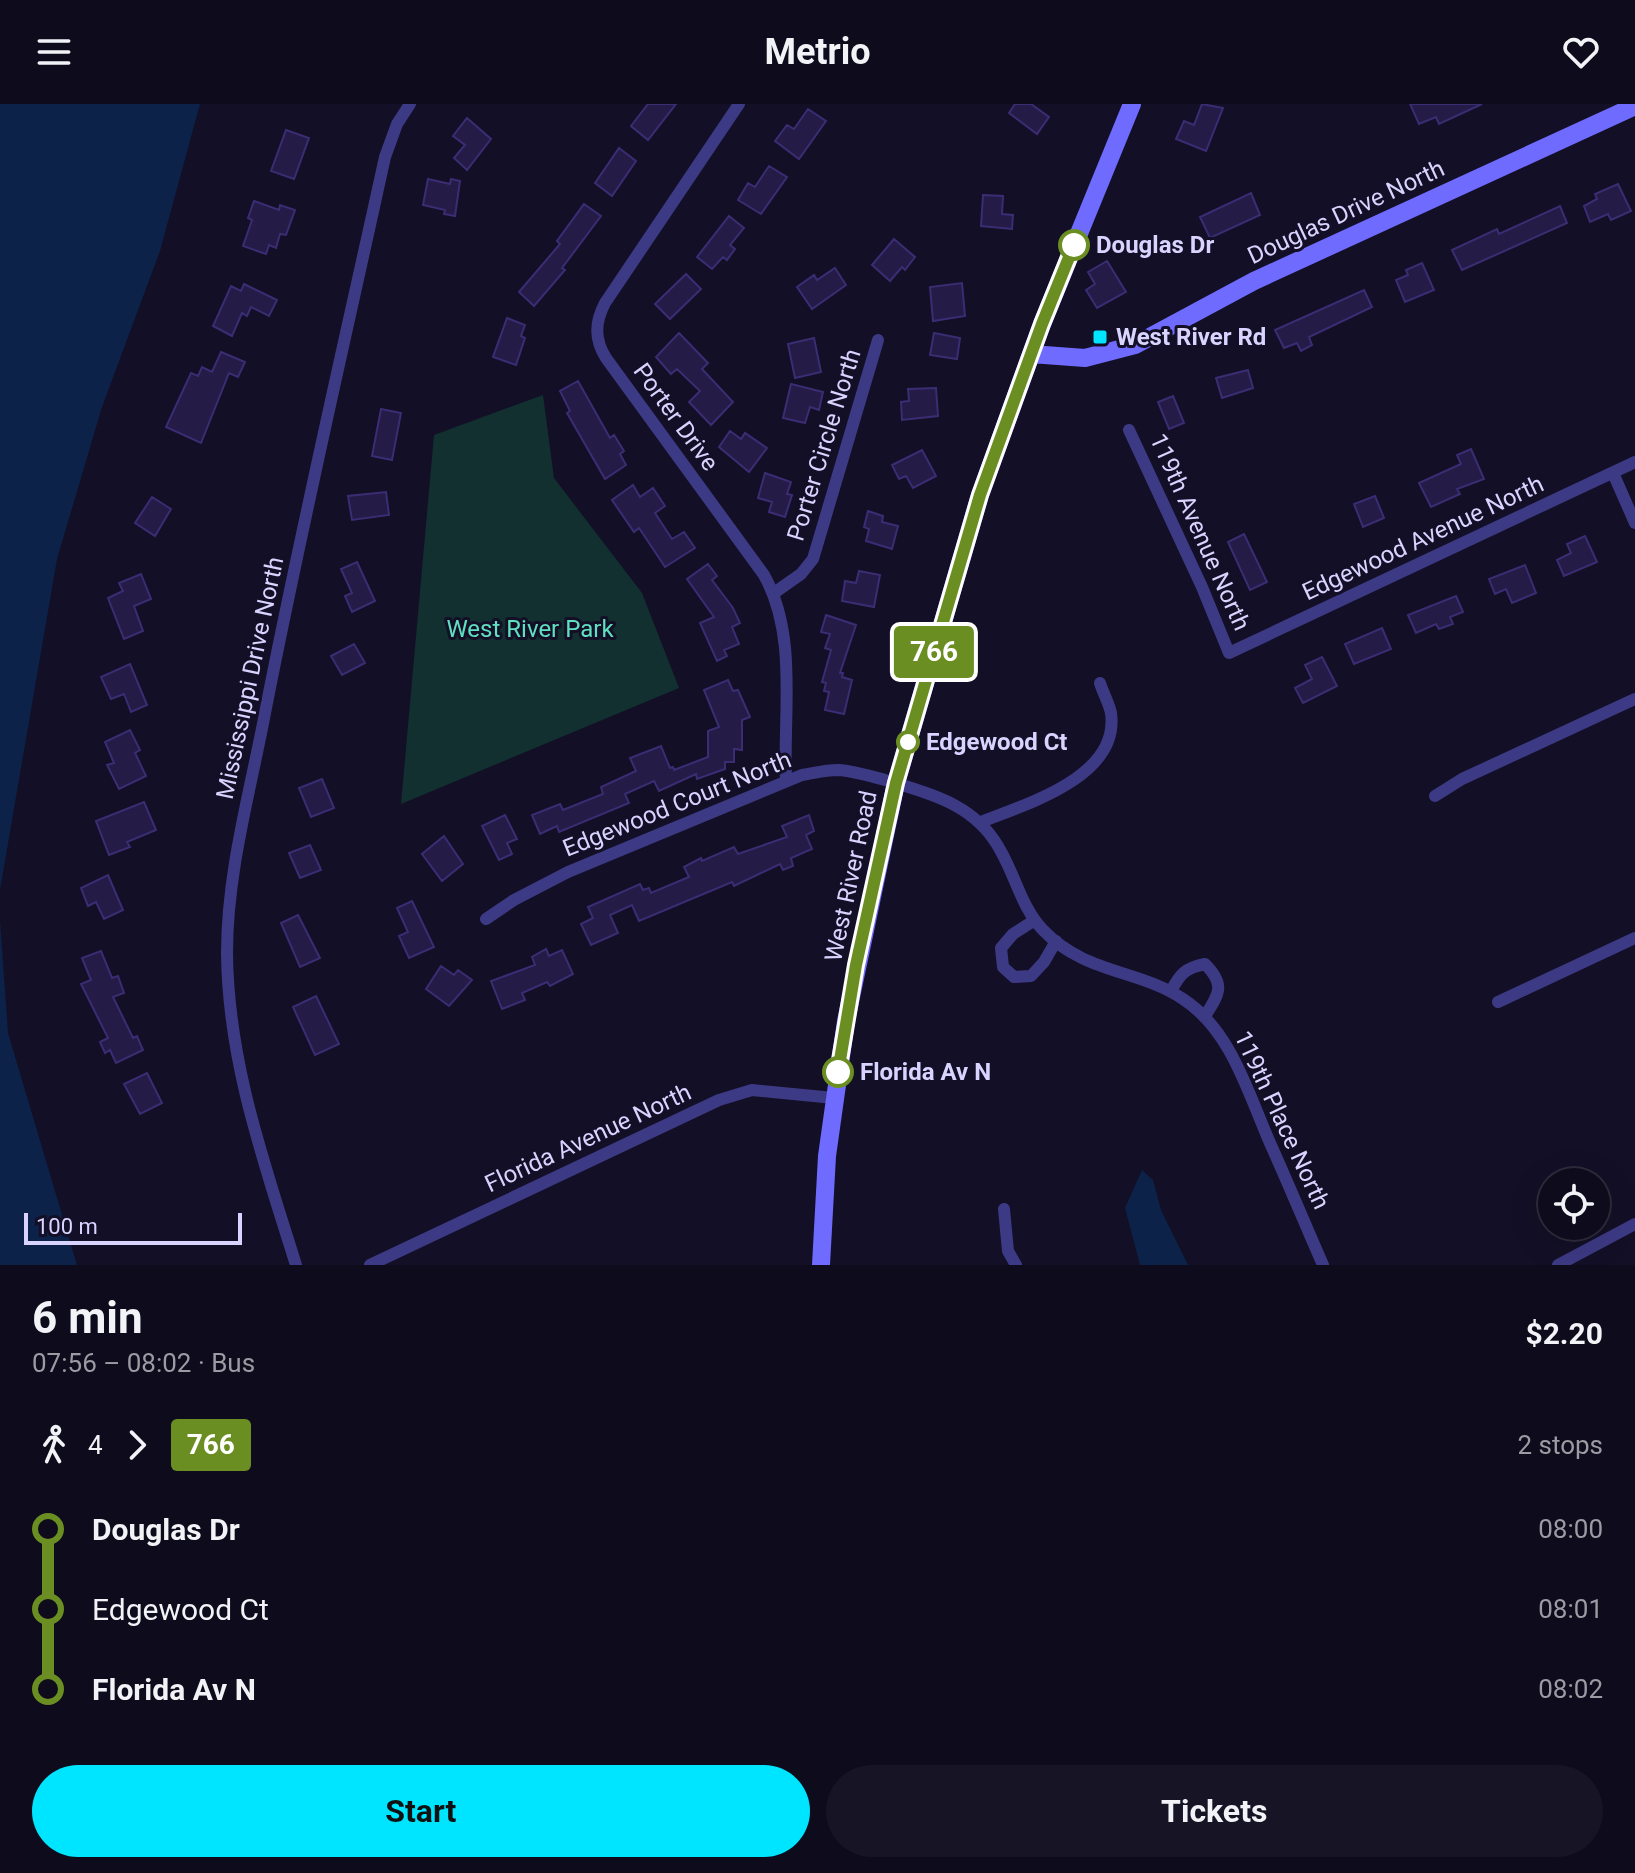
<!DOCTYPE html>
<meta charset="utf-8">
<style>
body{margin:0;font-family:Roboto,sans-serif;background:#171425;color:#f1f3f6;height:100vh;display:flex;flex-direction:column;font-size:30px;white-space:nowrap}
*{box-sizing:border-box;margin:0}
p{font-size:26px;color:#9b9ba3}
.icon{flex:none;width:44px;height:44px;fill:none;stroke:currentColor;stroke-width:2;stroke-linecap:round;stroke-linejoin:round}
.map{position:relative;height:1161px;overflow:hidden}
.drawer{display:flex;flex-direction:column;background:#0e0b1c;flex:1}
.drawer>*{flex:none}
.badge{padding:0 16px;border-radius:6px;font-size:28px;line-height:52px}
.fabs{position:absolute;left:1538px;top:1064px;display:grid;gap:16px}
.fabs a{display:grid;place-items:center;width:72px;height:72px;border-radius:50%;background:#0e0b1c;box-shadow:0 8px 32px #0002,0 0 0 2px #2e2b3b;font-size:40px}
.scale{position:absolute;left:24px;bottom:20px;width:218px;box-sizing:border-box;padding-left:8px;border:4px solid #d9d4ff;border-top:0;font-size:22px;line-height:28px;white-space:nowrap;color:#d9d4ff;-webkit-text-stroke:6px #130f26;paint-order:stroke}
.map>.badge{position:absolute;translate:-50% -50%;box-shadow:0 0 0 4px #fff}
.legs{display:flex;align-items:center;gap:12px;height:88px;padding:0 32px;font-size:26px}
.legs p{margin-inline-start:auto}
.headline{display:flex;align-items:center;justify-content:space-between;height:136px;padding:0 32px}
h1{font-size:44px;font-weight:700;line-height:60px}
.action{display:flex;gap:16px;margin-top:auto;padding:16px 32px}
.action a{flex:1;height:92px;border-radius:48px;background:#00e5ff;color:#111;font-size:32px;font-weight:700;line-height:92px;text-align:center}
.action a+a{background:#171425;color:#f1f3f6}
ul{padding:0 32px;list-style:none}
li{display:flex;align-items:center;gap:28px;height:80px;font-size:30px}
li i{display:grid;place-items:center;width:12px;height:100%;margin:0 10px;background:currentColor}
li i::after{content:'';width:20px;height:20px;margin:-10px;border:6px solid;border-radius:50%;background:#0e0b1c}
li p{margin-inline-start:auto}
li:first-child i{background:linear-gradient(#0000 50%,currentColor 0)}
li:last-child i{background:linear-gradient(currentColor 50%,#0000 0)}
header{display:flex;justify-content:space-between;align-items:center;height:104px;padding:0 32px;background:#0e0b1c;font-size:36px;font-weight:700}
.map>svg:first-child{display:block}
.green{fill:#12302f}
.water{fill:#0c2248}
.building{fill:#241b47;stroke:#3b2d73;stroke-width:2}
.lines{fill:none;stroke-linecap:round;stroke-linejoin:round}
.street{stroke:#3d3a85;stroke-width:12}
.secondary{stroke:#6f6bff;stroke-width:18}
.line-1-casing{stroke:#fff;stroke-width:18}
.line-1{stroke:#6b8e23;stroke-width:12}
.stop-1-dot{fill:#fff;stroke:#6b8e23;stroke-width:4}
.poi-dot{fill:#00e5ff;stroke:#130f26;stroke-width:3}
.labels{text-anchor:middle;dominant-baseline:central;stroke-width:6;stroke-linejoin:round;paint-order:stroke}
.street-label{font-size:24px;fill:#d9d4ff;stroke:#130f26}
.stop-label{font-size:24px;font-weight:bold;fill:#d9d4ff;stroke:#130f26;text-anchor:start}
.poi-label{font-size:24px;font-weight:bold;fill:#d9d4ff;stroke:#130f26;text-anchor:start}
.park-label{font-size:24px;fill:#5fe0c0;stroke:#130f26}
</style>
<header><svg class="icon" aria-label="menu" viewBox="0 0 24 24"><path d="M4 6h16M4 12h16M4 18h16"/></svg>Metrio<svg class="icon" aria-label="heart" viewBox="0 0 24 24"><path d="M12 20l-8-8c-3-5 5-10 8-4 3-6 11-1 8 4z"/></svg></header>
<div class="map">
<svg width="1635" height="1161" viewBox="0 0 1635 1161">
<rect width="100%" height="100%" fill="#130f26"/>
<path class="green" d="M543 291 554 374 642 489 679 584 401 700 434 331Z"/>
<path class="water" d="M0 0H200L160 147 102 303 57 455 0 786Z
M0 816 8 929 77 1161H0Z
M1142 1066 1153 1076 1161 1106 1188 1161H1140L1125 1104Z"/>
<path class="building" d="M648 0H676L648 36 631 22Z
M1015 0H1031L1049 13 1037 30 1009 9Z
M1202 0 1223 4 1206 47 1176 35 1184 17 1194 21Z
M1410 0H1482L1439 20 1436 13 1419 20Z
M808 5 826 17 799 55 775 37 787 21 794 25Z
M467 14 491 35 467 66 454 54 465 41 453 32Z
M286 26 309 34 294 75 271 67Z
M619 44 636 57 612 92 595 79Z
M769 62 787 73 761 110 738 96 748 79 755 83Z
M428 75 450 80 451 75 460 77 455 112 444 110 445 106 423 101Z
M1618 80 1631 107 1611 116 1608 110 1590 118 1584 102 1597 95 1595 90Z
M1251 89 1260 111 1210 134 1200 113Z
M983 91 1003 92 1002 110 1013 111 1012 125 981 122Z
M254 97 279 106 280 101 295 106 286 131 280 130 276 144 269 141 266 150 243 142 252 116 248 114Z
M584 100 601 112 562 164 565 166 534 202 519 188 560 140 557 137Z
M1560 102 1567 119 1462 166 1452 146 1497 125 1499 130Z
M729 112 744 124 730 141 735 145 727 156 723 153 712 165 697 153Z
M894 135 915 153 905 166 902 163 890 177 872 161Z
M1107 157 1126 188 1097 204 1086 186 1095 180 1088 168Z
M1422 159 1434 186 1405 198 1396 176 1408 171 1406 166Z
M835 164 846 181 812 205 797 183 814 171 817 176Z
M686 170 701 185 670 215 655 200Z
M962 179 965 212 933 217 930 183Z
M244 180 277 196 269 212 251 203 247 212 242 209 232 232 213 222 231 182 241 187Z
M1364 186 1372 203 1309 233 1312 241 1301 247 1297 239 1284 244 1275 226Z
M507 214 525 221 521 232 525 234 516 261 493 253Z
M679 229 708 259 702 265 733 298 711 321 689 298 700 287 677 265 671 270 656 253Z
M934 229 960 234 957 255 930 251Z
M814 234 821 268 795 274 788 240Z
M221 248 245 258 238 273 229 269 201 339 166 323 191 269 198 272 202 263 212 268Z
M1248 266 1253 284 1222 294 1216 274Z
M578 277 610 334 614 331 624 347 620 350 626 361 605 375 567 309 570 307 560 287Z
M791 280 823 288 819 306 810 303 805 319 783 314Z
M936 284 938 312 902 316 901 298 909 297 908 285Z
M1173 292 1184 319 1169 325 1158 298Z
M381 305 401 309 392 356 372 352Z
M730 327 741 335 745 329 767 344 749 368 719 343Z
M1471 345 1484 375 1457 385 1460 390 1431 403 1419 379 1461 360 1457 351Z
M922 346 936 372 913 384 906 372 899 375 892 361Z
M765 369 791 378 787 390 792 391 785 413 769 408 772 398 758 394Z
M633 381 640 393 653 384 665 402 655 409 672 435 684 428 695 444 665 463 639 424 634 428 612 396Z
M386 388 389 411 352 416 348 392Z
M1375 392 1384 414 1363 423 1354 400Z
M152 393 171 405 155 432 135 419Z
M868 407 883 412 882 418 898 422 892 445 866 437 869 425 864 423Z
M1244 430 1267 478 1250 486 1228 438Z
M1585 432 1597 458 1564 472 1557 456 1571 449 1567 440Z
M357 458 375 497 352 508 345 492 352 489 341 465Z
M708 460 717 472 712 476 733 504 740 519 732 523 739 540 724 546 727 552 717 557 700 519 714 513 687 475Z
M1525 461 1536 489 1512 499 1506 485 1495 490 1489 475Z
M859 467 880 471 874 503 842 497 845 477 856 479Z
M141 470 151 495 134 502 143 527 124 535 108 494 123 487 119 479Z
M1456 492 1463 508 1450 513 1453 520 1439 525 1436 520 1416 529 1408 511Z
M826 511 856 521 840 569H843L842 573 852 576 844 610 825 606 829 588 824 587 826 579 822 578 831 546 825 544 830 530 821 528Z
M1382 524 1391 545 1354 560 1345 540Z
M354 540 365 559 342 571 331 552Z
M1322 553 1337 582 1303 599 1295 584 1312 575 1305 561Z
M130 560 147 601 131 608 124 590 111 595 101 573Z
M728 576 733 587 738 586 750 613 742 616V646L734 645V658H725V665L697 675 696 670 659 687 654 677 625 690 629 699 559 728 557 722 540 730 532 711 560 700 563 706 603 690 601 683 636 667 630 654 661 642 670 664 673 663 674 666 708 653V627L719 623 704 586Z
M130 626 140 646 135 649 146 672 119 685 107 661 114 659 105 638Z
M322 675 334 704 311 713 299 684Z
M144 698 156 726 127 738 130 743 109 751 96 717Z
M505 711 517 735 507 739 512 750 499 756 482 722Z
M809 711 814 727 806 731 812 745 791 754 793 762 783 766 780 760 734 782 732 778 639 817 632 801 610 811 618 829 591 841 581 820 593 814 588 803 640 780 643 786 649 784 651 789 689 773 684 763 701 754 702 757 734 743 738 750 787 733 782 722Z
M444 732 463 760 442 777 422 750Z
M310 741 321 766 300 774 289 749Z
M108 771 123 806 104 815 96 798 88 802 81 784Z
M412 797 434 843 409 854 399 832 408 828 397 804Z
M298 811 320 854 300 863 281 819Z
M546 845 549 852 562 846 573 870 550 882 547 878 522 889 525 896 502 905 491 877 535 861 532 853Z
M101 847 112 874 118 872 124 889 113 893 133 934 137 932 143 946 116 959 110 946 105 949 100 938 108 934 81 880 91 876 82 854Z
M441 862 454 871 458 866 472 876 449 902 426 885Z
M316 892 339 940 315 951 293 903Z
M147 969 162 999 140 1010 124 980Z"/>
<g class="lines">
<path class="street" d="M739 0 605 199C595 218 594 235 606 254L764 471C798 532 783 609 786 676
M1129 326 1202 483 1229 549 1635 358
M1613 369 1635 419
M774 489 801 470 813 455 878 236
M1435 692 1462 675 1635 595
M981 718C1026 700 1120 673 1111 609 1109 599 1103 589 1100 579
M486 815 514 796 568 768 802 671C814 669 826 666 838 666 854 667 870 672 885 676 926 688 969 699 994 736 1014 764 1019 801 1043 826 1085 870 1138 865 1183 895 1231 926 1248 989 1270 1039 1288 1079 1305 1120 1323 1161
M1035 816 1013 830 1001 844 1003 863 1014 873 1031 872 1044 858 1056 837
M1171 887C1180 870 1185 864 1205 860 1226 881 1219 890 1205 912
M1498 898 1635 834
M1004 1105 1008 1147 1016 1161
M296 1161C264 1058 228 958 227 849 227 766 251 685 266 604 302 420 345 236 385 53L397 20 410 0
M370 1161 719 996 752 986 834 994
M1558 1161 1635 1120"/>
<path class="secondary" d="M1031 250 1085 254 1135 241 1254 177 1635 2
M821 1161 827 1052 846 917 896 679 980 391 1042 220 1132 0"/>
</g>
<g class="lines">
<g class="line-1-casing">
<path id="line-1" d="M838 968 856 861 896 679 980 391 1042 220 1074 141"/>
</g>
<use href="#line-1" class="line-1"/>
</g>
<g class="stop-1-dot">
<circle cx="1074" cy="141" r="14"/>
<circle cx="908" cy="638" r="10"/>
<circle cx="838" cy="968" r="14"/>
</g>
<rect class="poi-dot" x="1092" y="225" width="16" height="16" rx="4"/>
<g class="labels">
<g class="street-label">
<text transform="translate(1346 108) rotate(-25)">Douglas Drive North</text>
<text transform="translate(676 313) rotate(54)">Porter Drive</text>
<text transform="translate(824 341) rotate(-73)">Porter Circle North</text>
<text transform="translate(1200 428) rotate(66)">119th Avenue North</text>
<text transform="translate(1423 434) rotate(-25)">Edgewood Avenue North</text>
<text transform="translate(250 574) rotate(-78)">Mississippi Drive North</text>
<text transform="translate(677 700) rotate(-22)">Edgewood Court North</text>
<text transform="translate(851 772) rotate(-78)">West River Road</text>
<text transform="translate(1282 1016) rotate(65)">119th Place North</text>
<text transform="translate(588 1034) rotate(-25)">Florida Avenue North</text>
</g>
<g class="stop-label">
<text x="1096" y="141">Douglas Dr</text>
<text x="926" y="638">Edgewood Ct</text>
<text x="860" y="968">Florida Av N</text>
</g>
<g class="poi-label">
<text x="1116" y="233">West River Rd</text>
</g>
<g class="park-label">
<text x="530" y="525">West River Park</text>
</g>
</g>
</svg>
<div class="fabs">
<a><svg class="icon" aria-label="locate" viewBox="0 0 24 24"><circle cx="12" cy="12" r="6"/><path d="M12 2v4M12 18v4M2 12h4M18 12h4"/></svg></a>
</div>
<div class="scale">100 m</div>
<b class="badge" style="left:934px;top:548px;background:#6b8e23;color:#fff">766</b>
</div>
<section class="drawer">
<div class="headline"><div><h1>6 min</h1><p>07:56 – 08:02 · Bus</p></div><b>$2.20</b></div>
<div class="legs"><svg class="icon" aria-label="walk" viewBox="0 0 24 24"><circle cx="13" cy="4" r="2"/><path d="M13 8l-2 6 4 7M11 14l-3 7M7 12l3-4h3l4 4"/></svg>4<svg class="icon" aria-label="forward" viewBox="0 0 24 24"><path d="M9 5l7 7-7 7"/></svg><b class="badge" style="background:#6b8e23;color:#fff">766</b><p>2 stops</p></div>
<ul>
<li><i style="color:#6b8e23"></i><b>Douglas Dr</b><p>08:00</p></li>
<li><i style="color:#6b8e23"></i><span>Edgewood Ct</span><p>08:01</p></li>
<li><i style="color:#6b8e23"></i><b>Florida Av N</b><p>08:02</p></li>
</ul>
<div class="action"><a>Start</a><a>Tickets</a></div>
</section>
